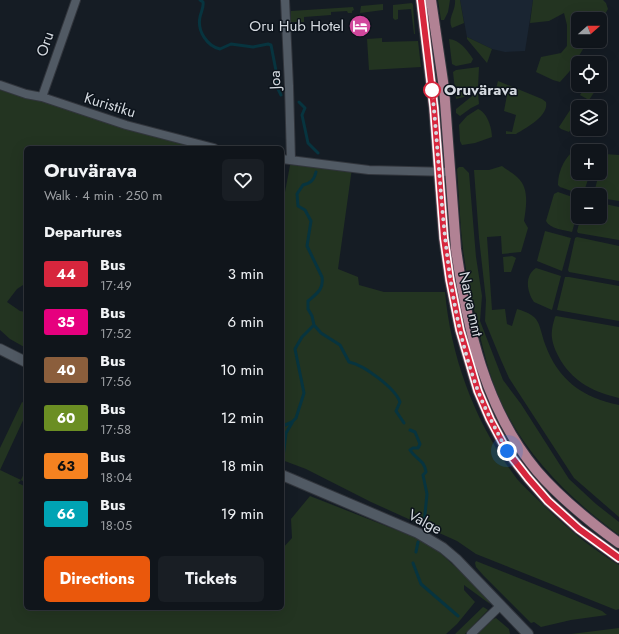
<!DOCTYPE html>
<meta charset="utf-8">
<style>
body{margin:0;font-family:Jost,sans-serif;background:#191e24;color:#f1f3f6;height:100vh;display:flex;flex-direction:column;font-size:15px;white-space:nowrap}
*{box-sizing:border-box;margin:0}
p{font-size:13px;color:#9c9fa3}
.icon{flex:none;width:22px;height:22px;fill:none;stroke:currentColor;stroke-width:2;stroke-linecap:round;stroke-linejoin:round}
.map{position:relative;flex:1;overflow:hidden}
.side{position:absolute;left:24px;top:146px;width:260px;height:464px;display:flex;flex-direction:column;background:#10151b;border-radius:6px;box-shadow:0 4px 16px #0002,0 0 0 1px #30343a}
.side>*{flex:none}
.badge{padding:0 8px;border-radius:3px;font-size:14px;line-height:26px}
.needle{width:26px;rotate:69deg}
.tools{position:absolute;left:571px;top:12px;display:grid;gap:8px}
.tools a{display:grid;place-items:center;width:36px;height:36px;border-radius:6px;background:#10151b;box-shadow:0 4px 16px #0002,0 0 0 1px #30343a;font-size:20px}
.you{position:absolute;width:20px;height:20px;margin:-10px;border:3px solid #fff;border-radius:50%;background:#1a73e8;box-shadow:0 0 0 6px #1a73e833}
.map>.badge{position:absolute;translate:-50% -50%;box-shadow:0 0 0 2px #fff}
h2{padding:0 20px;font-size:15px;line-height:36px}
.round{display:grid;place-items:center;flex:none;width:42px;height:42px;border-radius:6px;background:#191e24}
.summary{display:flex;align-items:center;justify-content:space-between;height:68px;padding:0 20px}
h1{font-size:19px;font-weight:700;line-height:30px}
.cta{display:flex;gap:8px;margin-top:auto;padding:8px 20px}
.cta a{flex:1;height:46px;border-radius:6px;background:#ea580c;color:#fff;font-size:16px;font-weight:700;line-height:46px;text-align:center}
.cta a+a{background:#191e24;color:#f1f3f6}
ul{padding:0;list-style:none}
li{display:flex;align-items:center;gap:12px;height:48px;padding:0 20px}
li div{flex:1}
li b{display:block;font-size:15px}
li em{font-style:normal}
li .badge{min-width:44px;font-weight:700;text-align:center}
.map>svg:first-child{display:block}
.built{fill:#1a2532}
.green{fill:#233421}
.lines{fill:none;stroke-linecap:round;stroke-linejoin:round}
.stream{stroke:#07343f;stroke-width:3}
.minor-casing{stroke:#31353c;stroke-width:10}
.tertiary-casing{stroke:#31353c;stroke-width:12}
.primary-casing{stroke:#31353c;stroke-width:12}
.minor{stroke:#515a64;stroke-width:8}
.tertiary{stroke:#515a64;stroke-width:10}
.primary{stroke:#b18294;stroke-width:10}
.line-casing{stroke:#fff;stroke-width:9}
.line{stroke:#d7263d;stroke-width:6}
.walk{stroke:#d6dbe1;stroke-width:4;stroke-dasharray:0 7.2}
.stop-dot{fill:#fff;stroke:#d7263d;stroke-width:2}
.labels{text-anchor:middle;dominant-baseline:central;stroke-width:3;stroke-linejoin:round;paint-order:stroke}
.poi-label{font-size:15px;fill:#d6dbe1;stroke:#0c131b;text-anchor:end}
.street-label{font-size:15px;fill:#d6dbe1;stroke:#0c131b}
.stop-label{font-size:15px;font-weight:bold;fill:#d6dbe1;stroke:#0c131b;text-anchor:start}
</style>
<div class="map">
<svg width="619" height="634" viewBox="0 0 619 634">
<rect width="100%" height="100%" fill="#151c24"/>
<path class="built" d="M460 0H533L525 51 505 52 492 49 467 37Z"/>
<path class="green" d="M438 0H450L448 12 444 20H441Z
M455 0H460L464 23 452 28C447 18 456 11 455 0Z
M533 0H603L606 3 608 9 600 22V19H578V41H588L569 72 560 82 553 80 536 72 541 57 561 53 567 46V25L564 13 549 21 530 23Z
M412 3 413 5 415 34H414L411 9 398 10V19L395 20 393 18V5Z
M383 4V10L360 13 361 6Z
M353 7 354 10 352 11V13H348L347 11 331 12V15L304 17V22H291V11Z
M467 37 492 49 487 63 467 39Z
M382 38V42L418 41 421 67 369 70 367 39Z
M449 39C460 40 467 50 473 59L471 63 456 66 452 64Z
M479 67 478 87 464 97 456 99 453 72 456 70Z
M498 81 542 99 546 102C549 116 526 128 516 134H506V131L512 132 516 115 504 111 507 95 495 92Z
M0 85 210 148H26V283L17 289 7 302 20 311 26 312V348L10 339 0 330Z
M586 85H599L589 100 580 95Z
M476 93H478L479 104 471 108 460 116 456 113V109Z
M574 104 579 107H578V119L569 132 561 129 559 127Z
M478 109C487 112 492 128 492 137L475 143 462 145 460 141 459 125 467 116Z
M571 153H578V173H590L583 195 560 187 558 185C558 173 563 161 571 153Z
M604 154 619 155V201L600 198V195H596L595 189Z
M291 160 352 168 338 269 358 277 359 285 384 292H445C451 359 476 425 517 479 523 486 530 492 537 499 562 524 589 547 619 565V609L616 610 476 554 457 541 371 502 306 469 282 460V208Z
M502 166C507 170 513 173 517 177 530 188 526 207 524 221L528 228 521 252 502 254 501 236 487 237 492 310 505 309 507 324 512 326 517 309C541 316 538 323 545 344 558 380 583 398 619 405V517L574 478 509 378 501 360 485 321 486 300 479 238 474 170H489Z
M459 167H463L469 173 476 257 482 296 480 321 503 380 521 404 569 479 596 504 619 522V535C574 502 533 463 507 414 494 390 487 365 481 340 474 310 467 280 463 250 460 224 459 196 457 169Z
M558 192 578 199V211L572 232C564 230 550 229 546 221L554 194Z
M600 203 619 207V240L578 233 577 231 581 217H600Z
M545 231 571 238 562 271 537 261Z
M577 237 619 246V281L569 272 568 270 575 238Z
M512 256 516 258 511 272H504L503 257Z
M536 268 561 276 552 310 534 302C527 292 524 276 536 268Z
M565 277H569L619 286V321L557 310Z
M556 316 619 327V398C594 392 575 383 561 361 557 354 553 346 552 338 551 331 553 324 555 317Z
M22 402 26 404V414L0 470 21 480 26 469V483L21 480 18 483 26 487V608H282V549L292 538 291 519 310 496 414 537 437 550 486 595 490 604 464 585V590L475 602 457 624 446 634H0V448Z
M476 561 602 611 607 615 571 620 541 627 534 622 531 623 483 575 476 567 475 563Z
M483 607 485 608 488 610 465 634H455Z
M496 618 509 629 510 634H478L491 620Z
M619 628V634H571Z"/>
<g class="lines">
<path class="stream" d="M200 0 203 2C204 7 201 12 200 17 197 31 207 46 220 49L231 44 253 47 268 44 271 45 277 76 278 89 281 95
M299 102 305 108 302 115 308 143 318 153
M316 172C314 180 311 183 303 185L297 194 298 206 305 210 311 221 307 246 322 277C324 290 316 294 308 301V309L312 316 314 325 321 333 340 345 349 362C364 365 395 388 400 402L396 411 404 423
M282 424 285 425 292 422 296 418 304 393 295 349 302 337 314 325
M410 430 415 432 420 444 418 448H413L410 450C417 461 424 459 426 472L423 475 427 494 424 524
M283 457 286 433 292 423
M416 552 418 542
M413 563 421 584 458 616"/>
<g class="minor-casing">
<path id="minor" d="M285 0 289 86 291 160
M0 85 26 94 42 97 126 125 214 148
M42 97 76 0
M282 159 369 170 450 172
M471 634 501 605"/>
</g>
<g class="tertiary-casing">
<path id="tertiary" d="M0 349 26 362
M282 475 418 533 443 548 456 559 528 634"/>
</g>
<g class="primary-casing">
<path id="primary" d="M421 0 434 108 444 238 450 280 460 330 478 391 490 419 507 451 528 478 548 501 579 529 619 558
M431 0 444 88 456 249C467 327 485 409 537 471 561 499 590 522 619 543"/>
</g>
<use href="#minor" class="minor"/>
<use href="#tertiary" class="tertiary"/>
<use href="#primary" class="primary"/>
</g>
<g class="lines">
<g class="line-casing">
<path id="line" d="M421 0 434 108 444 238 450 280 460 330 478 391 490 419 507 451 528 478 548 501 579 529 619 558"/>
</g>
<use href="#line" class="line"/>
<path class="walk" d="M432 90C443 192 442 294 478 391 486 412 497 431 507 451"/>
</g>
<defs>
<g id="hotel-disc" transform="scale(1.15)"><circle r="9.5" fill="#d1479c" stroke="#0c131b"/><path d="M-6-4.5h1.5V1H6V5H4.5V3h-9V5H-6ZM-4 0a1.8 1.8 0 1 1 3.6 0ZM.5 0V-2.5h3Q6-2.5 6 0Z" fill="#fff"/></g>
</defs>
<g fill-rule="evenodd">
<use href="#hotel-disc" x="360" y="26"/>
</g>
<circle class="stop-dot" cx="432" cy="90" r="8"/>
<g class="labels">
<g class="poi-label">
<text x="344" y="26">Oru Hub Hotel</text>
</g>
<g class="street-label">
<text transform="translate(45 44) rotate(-71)">Oru</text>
<text transform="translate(275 80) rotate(-92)">Joa</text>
<text transform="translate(110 105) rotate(17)">Kuristiku</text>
<text transform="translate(471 304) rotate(78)">Narva mnt</text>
<text transform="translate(425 522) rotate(28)">Valge</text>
</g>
<g class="stop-label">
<text x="444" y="90">Oruvärava</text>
</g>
</g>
</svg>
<div class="tools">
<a><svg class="needle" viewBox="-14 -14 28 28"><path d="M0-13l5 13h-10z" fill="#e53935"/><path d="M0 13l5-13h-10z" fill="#9c9fa3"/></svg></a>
<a><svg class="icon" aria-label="locate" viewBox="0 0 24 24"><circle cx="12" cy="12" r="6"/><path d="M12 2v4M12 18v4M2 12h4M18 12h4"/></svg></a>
<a><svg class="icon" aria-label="layers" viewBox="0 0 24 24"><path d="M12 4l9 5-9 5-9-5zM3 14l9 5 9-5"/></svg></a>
<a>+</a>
<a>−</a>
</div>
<div class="you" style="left:507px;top:451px"></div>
<section class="side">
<div class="summary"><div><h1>Oruvärava</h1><p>Walk · 4 min · 250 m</p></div><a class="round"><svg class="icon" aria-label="heart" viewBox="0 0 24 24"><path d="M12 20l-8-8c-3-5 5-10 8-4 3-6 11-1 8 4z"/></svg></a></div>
<h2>Departures</h2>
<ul>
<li><span class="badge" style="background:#d7263d;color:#fff">44</span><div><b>Bus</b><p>17:49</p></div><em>3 min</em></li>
<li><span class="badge" style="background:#e6007e;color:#fff">35</span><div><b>Bus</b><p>17:52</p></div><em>6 min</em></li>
<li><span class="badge" style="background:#8b5e3c;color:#fff">40</span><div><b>Bus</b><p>17:56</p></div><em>10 min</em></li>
<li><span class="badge" style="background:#6b8e23;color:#fff">60</span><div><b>Bus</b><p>17:58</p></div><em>12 min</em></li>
<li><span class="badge" style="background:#f58220;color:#111">63</span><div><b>Bus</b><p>18:04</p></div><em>18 min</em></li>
<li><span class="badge" style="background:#00a3b4;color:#fff">66</span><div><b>Bus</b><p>18:05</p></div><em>19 min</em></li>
</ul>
<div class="cta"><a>Directions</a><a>Tickets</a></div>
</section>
</div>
